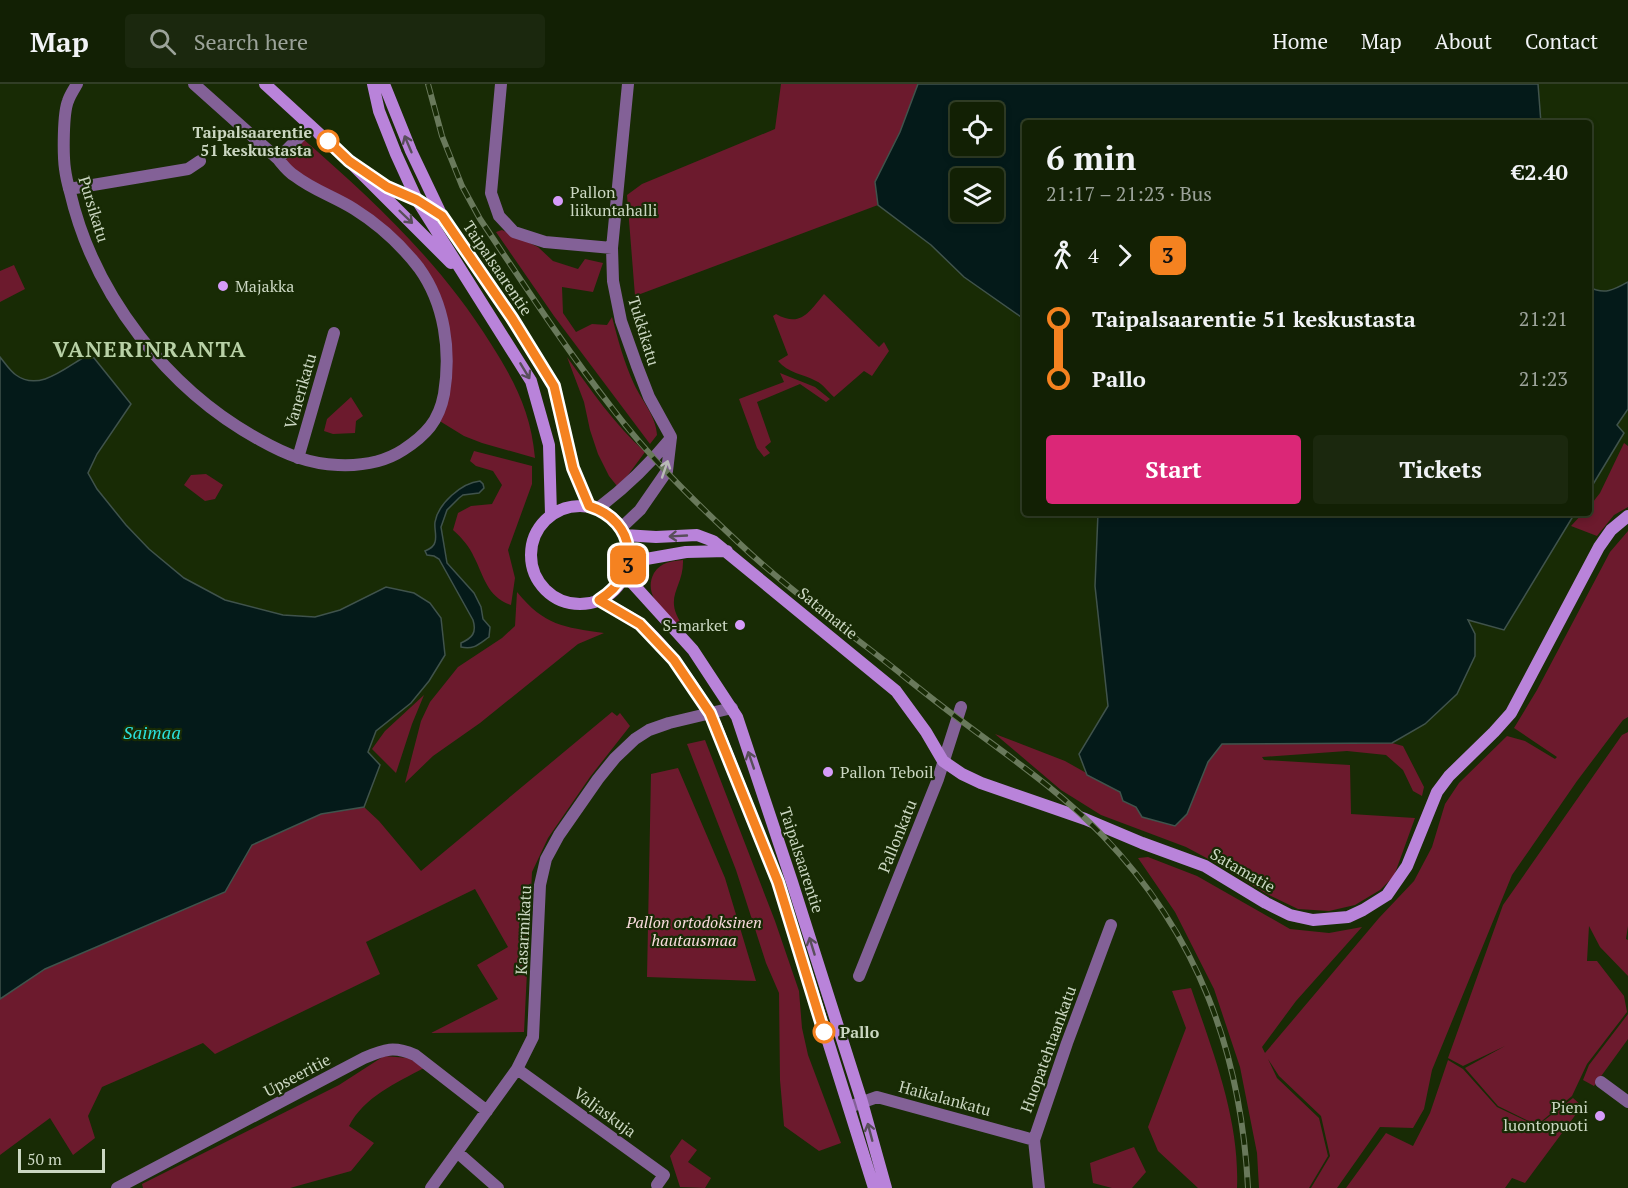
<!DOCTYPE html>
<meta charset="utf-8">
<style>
body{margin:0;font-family:"PT Serif",serif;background:#1b280e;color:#f1f3f6;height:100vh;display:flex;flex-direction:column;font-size:22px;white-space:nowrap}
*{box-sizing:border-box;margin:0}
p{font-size:20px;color:#9ca39a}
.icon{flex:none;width:33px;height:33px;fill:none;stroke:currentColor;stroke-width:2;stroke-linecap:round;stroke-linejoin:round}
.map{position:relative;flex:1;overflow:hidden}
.side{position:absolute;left:1022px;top:36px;width:570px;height:396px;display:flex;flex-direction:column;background:#122004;border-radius:6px;box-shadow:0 3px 9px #0003,0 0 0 2px #313e26}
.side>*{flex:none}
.badge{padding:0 12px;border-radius:9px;font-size:21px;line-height:39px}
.tools{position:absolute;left:950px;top:18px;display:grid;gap:12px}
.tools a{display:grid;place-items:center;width:54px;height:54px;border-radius:6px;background:#122004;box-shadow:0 3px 9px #0003,0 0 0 2px #313e26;font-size:30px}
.scale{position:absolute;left:18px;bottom:15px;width:87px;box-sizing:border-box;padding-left:6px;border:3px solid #cbd7c2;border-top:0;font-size:16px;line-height:21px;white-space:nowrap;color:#cbd7c2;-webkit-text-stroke:4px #182b05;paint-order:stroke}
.map>.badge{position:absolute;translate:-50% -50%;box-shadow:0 0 0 3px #fff}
.legs{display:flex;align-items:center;gap:9px;height:66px;padding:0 24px;font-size:20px}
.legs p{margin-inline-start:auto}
.head{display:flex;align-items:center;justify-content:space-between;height:102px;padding:0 24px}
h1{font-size:33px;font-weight:600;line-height:45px}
.cta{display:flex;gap:12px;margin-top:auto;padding:12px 24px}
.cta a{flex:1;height:69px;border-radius:6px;background:#db2777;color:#fff;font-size:24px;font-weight:600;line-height:69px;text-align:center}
.cta a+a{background:#1b280e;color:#f1f3f6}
ul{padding:0 24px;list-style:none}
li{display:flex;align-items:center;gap:21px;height:60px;font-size:22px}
li i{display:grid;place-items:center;width:9px;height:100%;margin:0 8px;background:currentColor}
li i::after{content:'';width:15px;height:15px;margin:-8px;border:4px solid;border-radius:50%;background:#122004}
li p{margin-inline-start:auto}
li:first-child i{background:linear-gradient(#0000 50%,currentColor 0)}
li:last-child i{background:linear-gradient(currentColor 50%,#0000 0)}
header{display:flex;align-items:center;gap:36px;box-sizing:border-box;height:84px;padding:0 30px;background:#122004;border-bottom:2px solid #313e26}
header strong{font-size:28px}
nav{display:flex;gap:33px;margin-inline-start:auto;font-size:21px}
.search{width:420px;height:54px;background:#1b280e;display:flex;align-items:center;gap:15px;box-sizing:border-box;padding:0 21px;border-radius:6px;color:#9ca39a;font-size:22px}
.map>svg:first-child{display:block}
.green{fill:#6c1a2d}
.water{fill:#041a19;stroke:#40534c;stroke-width:1.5;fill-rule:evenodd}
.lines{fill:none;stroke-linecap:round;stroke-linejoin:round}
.street{stroke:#836197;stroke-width:12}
.secondary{stroke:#b983da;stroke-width:12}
.rail-casing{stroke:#69795b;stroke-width:6}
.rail{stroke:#182b05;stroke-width:4;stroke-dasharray:11;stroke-linecap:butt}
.oneway{stroke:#584e5a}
.oneway2{stroke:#b9bab7}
.line-1-casing{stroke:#fff;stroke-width:14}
.line-1{stroke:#f58220;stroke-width:9}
.stop-1-dot{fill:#fff;stroke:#f58220;stroke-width:3}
.poi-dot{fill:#d69bfa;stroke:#182b05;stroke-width:2}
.labels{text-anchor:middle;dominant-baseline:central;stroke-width:4.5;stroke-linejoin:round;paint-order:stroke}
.stop-label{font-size:16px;font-weight:bold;fill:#cbd7c2;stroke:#182b05;text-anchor:end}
.poi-label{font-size:16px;fill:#cbd7c2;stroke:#182b05;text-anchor:start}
.street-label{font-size:16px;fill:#cbd7c2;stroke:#182b05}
.park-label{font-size:16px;font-style:italic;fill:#f9dbdd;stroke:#182b05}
.water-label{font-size:18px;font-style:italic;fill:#2be2dd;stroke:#182b05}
.district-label{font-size:22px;font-weight:bold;letter-spacing:1.5px;fill:#b8d1a6;stroke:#182b05}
</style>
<header>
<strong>Map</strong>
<div class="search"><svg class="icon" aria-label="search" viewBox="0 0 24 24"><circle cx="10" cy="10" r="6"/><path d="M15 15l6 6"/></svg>Search here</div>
<nav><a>Home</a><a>Map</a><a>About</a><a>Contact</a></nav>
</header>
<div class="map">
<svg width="1628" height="1104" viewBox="0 0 1628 1104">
<rect width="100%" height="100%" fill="#182b05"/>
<path class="green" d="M781 0H918L900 48 875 98 878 121 635 212 627 111 642 100 775 45Z
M302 54C374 117 440 178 491 260 515 298 531 328 535 374L482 359 464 352 438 336 444 328 440 217 391 151 315 102 281 75Z
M502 146 538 163 553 177 578 185 585 175 603 179 593 208 562 203 563 229 576 248 592 240 607 241 612 233C618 256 624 278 634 300 642 317 656 332 657 351L650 360 554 232 496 148Z
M14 181 25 205 0 218V187Z
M824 210 879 263 884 258 889 267 872 292 864 287 834 313C828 308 823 300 816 297 803 290 788 289 778 277L788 271 773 232 776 230C801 244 809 228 824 210Z
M567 273C591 306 614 340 645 368L628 391 617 402 609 392 598 370 590 346 584 318Z
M780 289 815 303 830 315 826 318 800 300 757 318 771 358 765 363 770 369 764 373 757 364 739 315 784 298Z
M351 313 363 332 356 337 355 349 333 350 324 347 327 335Z
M1624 359 1628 362V423L1614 431 1597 452 1571 442 1583 429H1588L1589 423 1600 409Z
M474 367 532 382V400L508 466 515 494 511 521C487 513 484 492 474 473 469 462 462 454 453 446L458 429 471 422 492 420 502 401 493 387 476 382 470 377Z
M206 390 223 401 215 415 205 417 184 401 191 391Z
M1628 447V633L1623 636 1577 697 1512 791 1432 986 1424 1025 1413 1044 1380 1043 1337 1104H1311L1330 1072 1321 1032 1279 992 1268 975 1277 994 1319 1034 1328 1072 1309 1104H1259L1257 1069 1240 983 1214 905 1175 828 1138 774 1148 773 1197 792 1290 845 1329 849 1362 843 1296 917 1262 963 1265 969 1379 834 1414 797 1432 763 1445 720 1459 699 1507 652 1525 657 1555 675 1557 673 1514 644 1537 606 1610 468Z
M683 476C684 506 660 513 686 546L684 549C669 533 641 513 654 489 661 478 672 477 683 476Z
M517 508C545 542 563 543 604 549L578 560 480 639 433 672 405 699 421 637 430 618 458 583 502 554 515 542Z
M424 611 412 640 396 689 372 665 385 647Z
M612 628 617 632 620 629 630 642 590 693 548 754 532 788 524 948 431 949 498 915 477 881 508 863 475 805 366 858 380 890 215 970 203 959 102 1003 88 1032 95 1054 73 1071 50 1034 0 1071V915L45 885 225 808 252 761 321 730 364 723 379 737 421 787Z
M1628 648V842L1626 855 1628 856V892L1600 863 1589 842 1587 877H1597L1624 912 1627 928 1587 980 1572 1012 1537 1041 1498 1022 1465 984 1505 962 1463 982 1448 974 1503 821 1622 651Z
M995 650 1065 677 1120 708 1123 717 1136 723 1187 730 1208 678 1222 660 1392 659 1403 662 1424 703 1422 712 1413 707 1403 686 1386 671 1347 667 1262 673 1264 676 1350 681 1351 730 1415 734 1394 792 1380 806 1355 821 1329 827 1298 825 1267 810 1214 778 1186 763 1101 731 1061 706Z
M705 656 775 837 799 907 802 944 808 971 841 1059 819 1067 784 1042 780 996 779 909 766 879 736 786 687 660Z
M678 684 725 794 756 897 647 893 651 690Z
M1191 904C1213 968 1240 1036 1237 1104H1198L1158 1067 1148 1043 1186 944 1172 907Z
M1628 930V955L1594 1002 1583 996 1589 981Z
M384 972 409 974 424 984C396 999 364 1013 349 1042L374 1059 351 1087 290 1104H143L142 1100 339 1001Z
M1448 976 1463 985 1497 1023 1537 1042 1573 1014 1582 1022 1525 1099 1512 1094 1505 1104H1346L1386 1049 1413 1062 1430 1029Z
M682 1055 697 1066 688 1078 711 1094 705 1104 680 1103 670 1072Z
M1134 1063 1146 1088 1132 1104H1112L1093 1099 1090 1079Z"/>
<path class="water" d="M918 0H1538L1541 39H1024V235L964 193 931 161 878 121 875 98 900 48ZM993 28V62H960V28ZM993 94V128H960V94Z
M1628 198V325L1617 341 1624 349 1589 407V203C1604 211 1614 206 1628 198Z
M86 272 94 274 131 320 97 370 88 389 97 405 126 441 149 465 184 494 225 516 283 531 315 533 340 526 386 503 414 509 430 519 441 534 445 571 429 597 411 619 376 647 368 668 380 681 364 723 321 730 252 761 225 808 45 885 0 915V273C5 279 10 287 16 291 39 308 65 284 86 272Z
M480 397 483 400 484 404 479 409 463 411 459 414 447 426 441 443 447 479 474 509 481 523 483 535 490 543 489 553C479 560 474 566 461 563V559C472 554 477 549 473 536L439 475 434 472 427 471 425 467C430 465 434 463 435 458 437 452 434 444 435 438 438 420 461 399 480 397Z
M1098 429H1575L1504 546 1468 536 1475 550V572L1457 610 1425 640 1392 659 1222 660 1208 678 1187 730 1175 742 1142 733 1136 723 1123 717 1120 708 1087 691 1079 670 1108 622 1095 502Z"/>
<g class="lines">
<path class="street" d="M77 0C74 5 70 11 68 17 63 29 63 71 65 85 66 93 68 101 70 108 94 211 168 306 260 356 285 370 309 380 338 381 361 382 383 379 403 366 426 351 439 337 444 310 451 267 445 220 419 184 402 162 378 140 354 125 335 113 313 106 295 92 288 88 283 81 278 75
M194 0 278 75 310 42
M501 0 491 109 499 132 514 148 545 158 612 164
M69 105 188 85 200 77
M298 374 334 249
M597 425C625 404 649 381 671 354
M621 444 640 426 667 387 671 353 649 313 637 282 621 237 613 197 612 164 628 0
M859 892 938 695 961 623
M517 985 664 1091 657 1101
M1601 998 1628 1018
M849 1023 877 1013 1034 1056
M457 1068 498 1104
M117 1104 364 974C385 965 394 962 415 971L487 1027
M431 1104 517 985 533 953 540 801 546 775 559 751 598 695 615 674 635 655 649 646 669 639 732 624
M1039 1104 1034 1056 1067 959 1111 841"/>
<path class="secondary" d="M265 0 349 77 451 179
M373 0 379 27 396 70 417 116 531 297 549 361 551 430
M384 0 411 67 442 132 512 234 554 302 573 384 589 422
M375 95 388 103 419 117
M531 471a49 49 0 1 1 98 0a49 49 0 1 1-98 0Z
M624 451 656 453 697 451 713 457 896 607 926 648 943 677 962 690 981 699 1085 735 1142 759 1205 782 1266 819 1290 831 1313 836 1348 833 1363 826 1387 811 1407 782 1437 708 1449 692 1494 648 1511 629 1599 463 1611 446 1628 432
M629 478 686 468 727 467
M625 491 693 566 737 633 792 798 862 1018 886 1104
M599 516C612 524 628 531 640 540 666 561 702 612 716 642L778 798 874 1104"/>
<g class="rail-casing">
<path id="rail" d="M428 0 442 52 462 102 480 135C523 199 565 264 612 324 649 373 694 417 739 459 779 497 824 530 868 564 898 587 928 612 959 635 1008 672 1060 707 1103 752 1198 851 1241 968 1248 1104"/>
</g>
<use href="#rail" class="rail"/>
</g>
<defs><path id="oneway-shaft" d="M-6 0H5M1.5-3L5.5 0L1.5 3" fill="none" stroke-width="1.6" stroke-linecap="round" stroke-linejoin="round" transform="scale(1.5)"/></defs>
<g class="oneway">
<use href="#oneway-shaft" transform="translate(408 60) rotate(-113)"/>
<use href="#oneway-shaft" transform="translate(406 133) rotate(44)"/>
<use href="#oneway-shaft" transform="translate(525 287) rotate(59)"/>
<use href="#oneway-shaft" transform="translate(678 452) rotate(177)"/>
<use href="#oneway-shaft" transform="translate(751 676) rotate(-109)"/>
<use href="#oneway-shaft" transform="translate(812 862) rotate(-107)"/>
<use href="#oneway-shaft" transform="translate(870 1048) rotate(-105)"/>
</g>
<use class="oneway2" href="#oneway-shaft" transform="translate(665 385) rotate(-71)"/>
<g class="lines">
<g class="line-1-casing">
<path id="line-1" d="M328 57 349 77 387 103 417 116 442 132 512 234 554 302 573 384 589 422C637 437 642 490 599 516L640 540 674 576 710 629 778 798 824 948"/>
</g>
<use href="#line-1" class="line-1"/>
</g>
<g class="stop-1-dot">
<circle cx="328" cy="57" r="10"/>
<circle cx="824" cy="948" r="10"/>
</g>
<g class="poi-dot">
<circle cx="558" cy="117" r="6"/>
<circle cx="223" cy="202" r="6"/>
<circle cx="740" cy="541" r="6"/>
<circle cx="828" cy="688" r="6"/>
<circle cx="1600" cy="1032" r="6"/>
</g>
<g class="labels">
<g class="stop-label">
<text x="312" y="48">Taipalsaarentie<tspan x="312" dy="18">51 keskustasta</tspan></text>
<text x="840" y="948" text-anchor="start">Pallo</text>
</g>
<g class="poi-label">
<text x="570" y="108">Pallon<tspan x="570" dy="18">liikuntahalli</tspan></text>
<text x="235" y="202">Majakka</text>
<text x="728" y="541" text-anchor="end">S-market</text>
<text x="840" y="688">Pallon Teboil</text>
<text x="1588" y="1023" text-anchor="end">Pieni<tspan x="1588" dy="18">luontopuoti</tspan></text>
</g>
<g class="street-label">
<text transform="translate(94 125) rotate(73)">Pursikatu</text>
<text transform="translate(498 184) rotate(56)">Taipalsaarentie</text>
<text transform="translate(644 247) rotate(73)">Tukkikatu</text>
<text transform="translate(300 307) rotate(-74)">Vanerikatu</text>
<text transform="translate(828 529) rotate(39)">Satamatie</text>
<text transform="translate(897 752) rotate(-68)">Pallonkatu</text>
<text transform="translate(802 776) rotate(72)">Taipalsaarentie</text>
<text transform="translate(1243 786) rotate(30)">Satamatie</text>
<text transform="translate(523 846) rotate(-87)">Kasarmikatu</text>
<text transform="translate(1048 965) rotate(-70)">Huopatehtaankatu</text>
<text transform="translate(297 991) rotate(-28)">Upseeritie</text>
<text transform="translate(945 1014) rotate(15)">Haikalankatu</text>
<text transform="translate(605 1028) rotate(36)">Valjaskuja</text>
</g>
<g class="park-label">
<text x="694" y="838">Pallon ortodoksinen<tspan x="694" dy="18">hautausmaa</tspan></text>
</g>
<g class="water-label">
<text x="152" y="648">Saimaa</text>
</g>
<g class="district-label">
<text x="150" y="264">VANERINRANTA</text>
</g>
</g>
</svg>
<div class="tools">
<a><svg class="icon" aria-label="locate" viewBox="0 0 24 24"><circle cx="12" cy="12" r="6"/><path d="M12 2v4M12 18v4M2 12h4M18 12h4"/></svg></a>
<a><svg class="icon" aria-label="layers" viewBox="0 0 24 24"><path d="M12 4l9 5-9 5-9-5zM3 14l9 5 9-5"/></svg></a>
</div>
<div class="scale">50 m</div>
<b class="badge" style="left:628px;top:481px;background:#f58220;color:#111">3</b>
<section class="side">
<div class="head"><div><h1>6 min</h1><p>21:17 – 21:23 · Bus</p></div><b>€2.40</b></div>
<div class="legs"><svg class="icon" aria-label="walk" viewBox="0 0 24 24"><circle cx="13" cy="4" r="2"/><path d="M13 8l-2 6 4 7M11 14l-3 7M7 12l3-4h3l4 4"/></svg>4<svg class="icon" aria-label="forward" viewBox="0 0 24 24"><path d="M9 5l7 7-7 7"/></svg><b class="badge" style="background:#f58220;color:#111">3</b></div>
<ul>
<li><i style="color:#f58220"></i><b>Taipalsaarentie 51 keskustasta</b><p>21:21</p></li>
<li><i style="color:#f58220"></i><b>Pallo</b><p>21:23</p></li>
</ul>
<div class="cta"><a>Start</a><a>Tickets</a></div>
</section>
</div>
